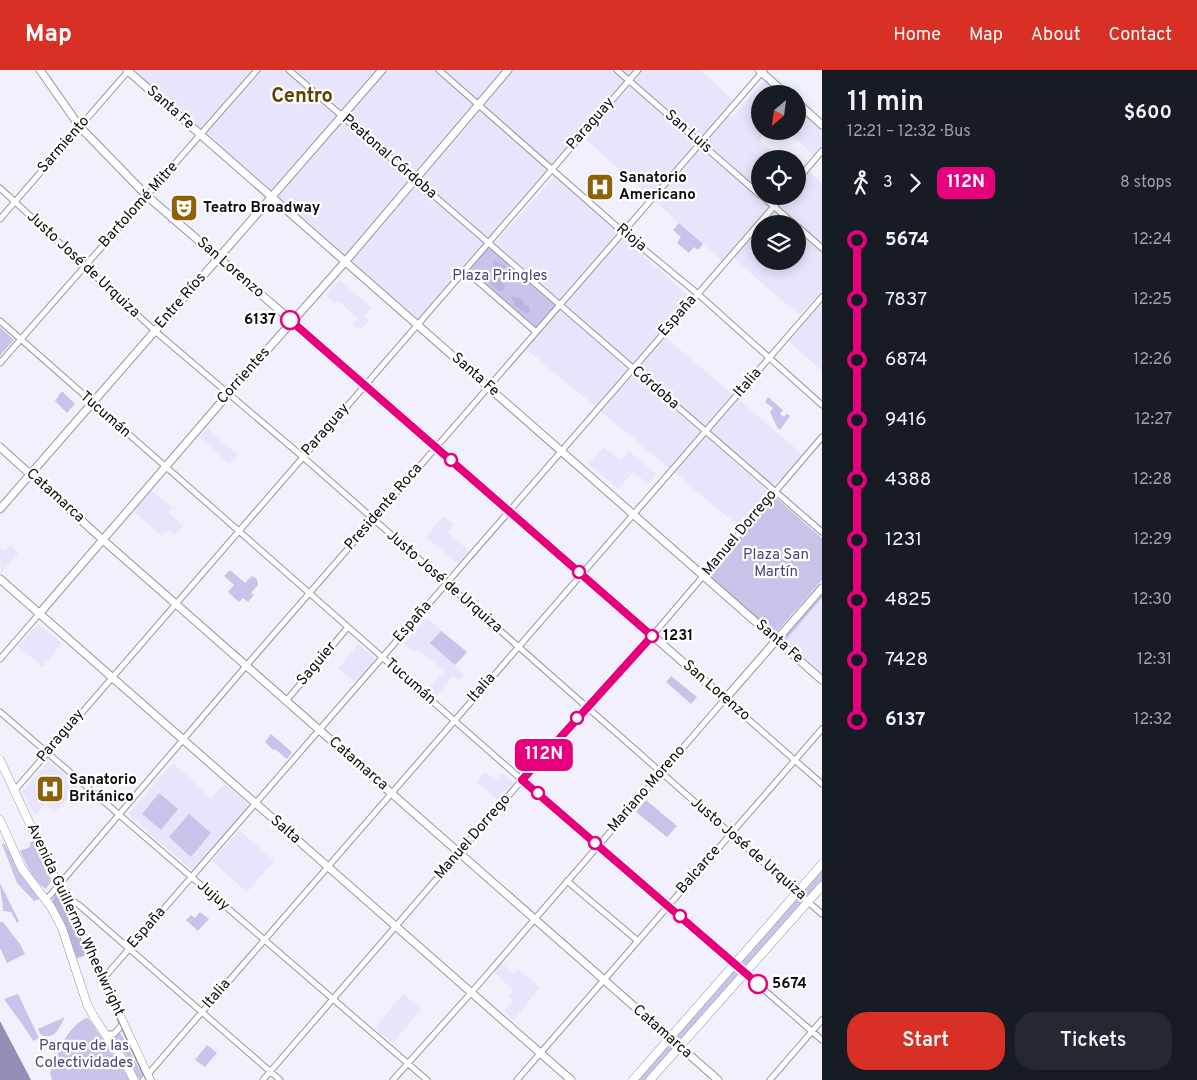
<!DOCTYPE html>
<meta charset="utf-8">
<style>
body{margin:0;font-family:Overpass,sans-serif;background:#242831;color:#f1f3f6;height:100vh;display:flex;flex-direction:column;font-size:19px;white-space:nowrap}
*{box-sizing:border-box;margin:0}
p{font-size:16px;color:#9ea1a6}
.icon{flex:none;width:28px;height:28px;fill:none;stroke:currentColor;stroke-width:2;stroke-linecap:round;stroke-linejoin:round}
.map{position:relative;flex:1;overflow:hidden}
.details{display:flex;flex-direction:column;background:#171b24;width:375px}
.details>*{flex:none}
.badge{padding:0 10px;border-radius:8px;font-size:18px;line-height:32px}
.needle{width:32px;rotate:209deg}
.buttons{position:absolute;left:751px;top:15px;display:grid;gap:10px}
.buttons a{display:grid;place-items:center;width:55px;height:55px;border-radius:50%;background:#171b24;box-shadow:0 2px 12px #0003;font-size:25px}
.map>.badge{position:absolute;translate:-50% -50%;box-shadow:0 0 0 2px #fff}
.legs{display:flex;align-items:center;gap:8px;height:55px;padding:0 25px;font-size:16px}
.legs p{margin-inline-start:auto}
.overview{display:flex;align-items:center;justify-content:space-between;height:85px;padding:0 25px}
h1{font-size:28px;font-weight:600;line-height:38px}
.button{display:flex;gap:10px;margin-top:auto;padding:10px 25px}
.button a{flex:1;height:58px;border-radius:20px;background:#d93025;color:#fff;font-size:20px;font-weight:600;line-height:58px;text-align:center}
.button a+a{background:#242831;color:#f1f3f6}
ul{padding:0 25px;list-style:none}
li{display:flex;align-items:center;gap:18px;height:60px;font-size:19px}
li i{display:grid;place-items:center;width:8px;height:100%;margin:0 6px;background:currentColor}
li i::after{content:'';width:12px;height:12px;margin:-6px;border:4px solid;border-radius:50%;background:#171b24}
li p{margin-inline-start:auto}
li:first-child i{background:linear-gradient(#0000 50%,currentColor 0)}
li:last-child i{background:linear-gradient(currentColor 50%,#0000 0)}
header{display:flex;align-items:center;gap:30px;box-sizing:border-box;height:70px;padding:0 25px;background:#d93025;color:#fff}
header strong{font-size:24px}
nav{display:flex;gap:28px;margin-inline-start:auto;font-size:18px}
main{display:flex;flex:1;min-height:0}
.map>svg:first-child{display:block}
.built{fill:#e7e4fb;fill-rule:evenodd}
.green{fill:#c8c3e9}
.forest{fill:#bbb5dd}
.water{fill:#948eb4}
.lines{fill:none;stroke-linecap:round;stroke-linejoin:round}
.street-casing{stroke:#9795a3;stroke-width:7}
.secondary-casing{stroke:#9795a3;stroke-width:9}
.primary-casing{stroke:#9795a3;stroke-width:9}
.street{stroke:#fff;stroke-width:5}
.secondary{stroke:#fff;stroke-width:7}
.primary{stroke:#fff;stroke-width:8}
.tram{stroke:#7c7b84;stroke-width:1}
.line-1-casing{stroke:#fff;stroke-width:11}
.line-1{stroke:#e6007e;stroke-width:8}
.stop-1-dot{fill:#fff;stroke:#e6007e;stroke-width:2.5}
.labels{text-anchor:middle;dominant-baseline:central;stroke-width:4.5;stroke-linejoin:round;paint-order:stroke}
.street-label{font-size:15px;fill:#0d0d12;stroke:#fff}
.poi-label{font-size:15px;font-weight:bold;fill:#0d0d12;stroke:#fff;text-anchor:start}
.park-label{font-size:15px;fill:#4c4176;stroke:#fff}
.stop-label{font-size:15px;font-weight:bold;fill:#0d0d12;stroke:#fff;text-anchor:start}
.district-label{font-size:20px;font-weight:bold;fill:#5f4005;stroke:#fff}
</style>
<header>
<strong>Map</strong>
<nav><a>Home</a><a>Map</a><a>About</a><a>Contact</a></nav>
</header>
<main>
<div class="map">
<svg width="822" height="1010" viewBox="0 0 822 1010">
<rect width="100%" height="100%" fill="#f2f0fd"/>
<path class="built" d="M127 0H700L733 30 722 42 732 48 763 12H767L781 24H760V61H767L759 71 784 89H760V126H798V98L809 102 822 113V222L799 245 731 186 722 191 581 65 418 255ZM760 154H798V191H760Z
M798 39 822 60V78L815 86 787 61H798Z
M555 106 695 232 663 265 802 384 792 402 773 414 822 457V464L775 422 742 459 526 279 560 231 494 174Z
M339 210 371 237 364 246 369 250 360 260 353 255 358 248 338 231 335 234 326 225Z
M822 233V301L789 271Z
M207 358 238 385 230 394 199 367Z
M604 377 621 391 629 381 656 404 648 414 633 402 618 419 589 394Z
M150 420 173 438 169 443 183 456 175 465 168 460 162 466 133 441Z
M443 446 453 454 448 462 469 481 458 494 426 467Z
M10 475 18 483 1 503 0 481 1 479 4 481Z
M822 528V603L785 571Z
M427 548 467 582 455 596 464 605 459 611 453 606 436 626 428 619 444 601 417 579 414 582 404 574Z
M38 554 62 573 43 597 18 576Z
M358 574 375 587V590L357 613 338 599Z
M49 691 78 716 55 742 45 734 35 745 22 722Z
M173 693 211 728 225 714 247 733V738L194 799H190L130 746V742Z
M485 702 495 710 502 703 514 713 507 721 505 720 497 729 477 712Z
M239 760 274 791 247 822 212 791Z
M501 893 514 904 518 899 540 917 514 950 504 941 513 931 508 927 513 920 494 902Z
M403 924 421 939 393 973 375 958Z"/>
<path class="green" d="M679 153 703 174 698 180 694 177 689 183 677 173 681 167 673 160Z
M489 173 559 236 536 262 465 200Z
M0 257 14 270 0 286Z
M62 321 75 334 67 343 55 331Z
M768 327 783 340 780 344 784 347 787 344 790 346 780 360 777 357 770 342 773 338 765 332Z
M775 427 822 468V510L773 566 708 509V504Z
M230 500 245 513 252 506 257 509 258 515 251 523 254 525 248 532 243 528 239 532 228 522 234 515 224 506Z
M822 524V528L785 571 783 568Z
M441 561 467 582 455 595 430 573Z
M671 606 697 627 691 634 666 612Z
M271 664 292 682 287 689 275 679 273 680 265 672Z
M159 723 178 739 161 760 142 744Z
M646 730 677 756 667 767 636 742Z
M189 744 211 763 191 787 169 767Z
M33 771 51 811 46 819C34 812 26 794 20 781L30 777V773Z
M4 773 39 829 34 831 17 813 2 774Z
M822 794V816L650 1010H633Z
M0 813 19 851 17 853 11 842 3 841C3 831 0 823 0 813Z
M200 842 209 849 198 861 186 850 191 845 195 848Z
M0 852H3L20 874 25 884 7 893 0 878Z
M18 924 39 968 33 971C25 956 14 944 4 929Z
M65 947C59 958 56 970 41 965L38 959Z
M86 948 89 949 130 1010H52L50 1003C58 983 65 959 86 948Z
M120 962 143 1006 140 1009 137 1007 131 993 114 968Z
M207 975 217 983 205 997 195 990Z"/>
<path class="forest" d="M493 190 506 196 505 198 502 197 504 201H508L509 203 512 201 513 203V210L509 212 507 211C501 203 492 201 493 190Z
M483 203 496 206 504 213 505 219 502 221H499L482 206Z
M511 226 520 228 524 231 523 235 529 236 530 241 527 244 515 236Z
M55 824 61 830 86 885 75 889 68 863 52 832Z"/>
<path class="water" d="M0 951 29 1006 31 1010H0Z"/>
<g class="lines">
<g class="street-casing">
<path id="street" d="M289 0C467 154 644 309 822 462
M439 0 623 162 698 224 822 335
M617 0 760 125
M798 109 822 81
M0 118 155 261 303 387 822 844
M762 126 794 154
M0 149 129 0
M798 157 822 178
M465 200 536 262
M0 251 522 710 822 970
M0 293 257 0
M0 589 39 544
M286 631 348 557
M0 642 427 1010
M15 720 638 0
M567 811 638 871
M65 825 79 835 280 1010
M46 830 246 596 764 0
M102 910 783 126
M105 964H114L121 956 122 952
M143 1010 822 227
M263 1010 522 710 652 566 822 367
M393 1010 471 923 725 629 822 714
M517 1010 822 659
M770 1010 822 950"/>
</g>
<g class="secondary-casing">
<path id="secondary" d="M40 0 80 57 147 126 366 315 725 629 822 518
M127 0 822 610
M759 0 786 24
M798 33 822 55
M0 377 103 470 718 1010
M0 439 382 0
M0 509 571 1010
M39 544 229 323 345 192 508 0"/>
</g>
<g class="primary-casing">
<path id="primary" d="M0 690 150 1010
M0 750 22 799 51 837 62 858 87 934 95 949 127 996 134 1010
M633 1010 822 794
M650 1010 822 816"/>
</g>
<use href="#street" class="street"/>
<use href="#secondary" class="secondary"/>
<use href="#primary" class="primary"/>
<path class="tram" d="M61 827 146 1010"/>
</g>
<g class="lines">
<g class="line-1-casing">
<path id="line-1" d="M290 250 652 566 522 710 758 914"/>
</g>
<use href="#line-1" class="line-1"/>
</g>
<defs>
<g id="hospital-square" transform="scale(1.4375)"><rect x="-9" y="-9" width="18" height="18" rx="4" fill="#8d6107" stroke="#fff"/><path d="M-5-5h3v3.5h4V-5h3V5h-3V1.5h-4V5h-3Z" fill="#fff"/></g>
<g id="theatre-square" transform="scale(1.4375)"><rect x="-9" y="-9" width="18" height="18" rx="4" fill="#8d6107" stroke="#fff"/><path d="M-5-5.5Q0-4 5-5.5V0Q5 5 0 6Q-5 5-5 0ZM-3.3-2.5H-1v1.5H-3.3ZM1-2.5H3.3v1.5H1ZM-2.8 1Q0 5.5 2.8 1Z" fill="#fff"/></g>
</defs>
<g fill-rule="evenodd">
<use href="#hospital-square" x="600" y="117"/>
<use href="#theatre-square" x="184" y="138"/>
<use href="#hospital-square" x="50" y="719"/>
</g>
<g class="stop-1-dot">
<circle cx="290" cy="250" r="9"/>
<circle cx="451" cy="390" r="6"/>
<circle cx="579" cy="502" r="6"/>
<circle cx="652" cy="566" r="6"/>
<circle cx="577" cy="648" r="6"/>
<circle cx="538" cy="723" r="6"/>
<circle cx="595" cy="773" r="6"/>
<circle cx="680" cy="846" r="6"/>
<circle cx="758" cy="914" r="9"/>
</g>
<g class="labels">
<g class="street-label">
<text transform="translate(170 38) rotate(41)">Santa Fe</text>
<text transform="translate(591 54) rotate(-49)">Paraguay</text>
<text transform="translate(688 62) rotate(41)">San Luis</text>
<text transform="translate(64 75) rotate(-49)">Sarmiento</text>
<text transform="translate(389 87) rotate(41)">Peatonal Córdoba</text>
<text transform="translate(139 135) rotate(-48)">Bartolomé Mitre</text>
<text transform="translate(631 168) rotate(40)">Rioja</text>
<text transform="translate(83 195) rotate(43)">Justo José de Urquiza</text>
<text transform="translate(230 198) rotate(41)">San Lorenzo</text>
<text transform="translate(181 231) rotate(-49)">Entre Ríos</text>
<text transform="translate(678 246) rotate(-49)">España</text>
<text transform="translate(475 305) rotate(41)">Santa Fe</text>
<text transform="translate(244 306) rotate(-48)">Corrientes</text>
<text transform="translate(748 313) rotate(-49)">Italia</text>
<text transform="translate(655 318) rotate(41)">Córdoba</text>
<text transform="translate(105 345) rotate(41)">Tucumán</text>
<text transform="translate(326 360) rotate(-49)">Paraguay</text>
<text transform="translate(55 426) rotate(42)">Catamarca</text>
<text transform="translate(384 437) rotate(-49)">Presidente Roca</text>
<text transform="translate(740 463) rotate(-50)">Manuel Dorrego</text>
<text transform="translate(444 512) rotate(41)">Justo José de Urquiza</text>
<text transform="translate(413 552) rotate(-49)">España</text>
<text transform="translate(779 572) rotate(41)">Santa Fe</text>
<text transform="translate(317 594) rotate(-50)">Saguier</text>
<text transform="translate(410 612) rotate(41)">Tucumán</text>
<text transform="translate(482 618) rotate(-49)">Italia</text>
<text transform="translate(716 621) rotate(41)">San Lorenzo</text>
<text transform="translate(61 666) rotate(-50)">Paraguay</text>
<text transform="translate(358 694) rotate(41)">Catamarca</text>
<text transform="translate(647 719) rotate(-49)">Mariano Moreno</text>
<text transform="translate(285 760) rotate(41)">Salta</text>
<text transform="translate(473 767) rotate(-49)">Manuel Dorrego</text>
<text transform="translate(748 779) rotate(41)">Justo José de Urquiza</text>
<text transform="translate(699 800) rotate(-49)">Balcarce</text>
<text transform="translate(213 826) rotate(41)">Jujuy</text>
<text transform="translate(75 850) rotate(65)">Avenida Guillermo Wheelwright</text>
<text transform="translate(147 858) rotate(-49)">España</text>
<text transform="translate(217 924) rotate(-49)">Italia</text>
<text transform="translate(662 962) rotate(41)">Catamarca</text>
</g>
<g class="poi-label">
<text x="619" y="108">Sanatorio<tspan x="619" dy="17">Americano</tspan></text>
<text x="203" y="138">Teatro Broadway</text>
<text x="69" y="710">Sanatorio<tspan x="69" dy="17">Británico</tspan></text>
</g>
<g class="park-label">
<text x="500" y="206">Plaza Pringles</text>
<text x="776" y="485">Plaza San<tspan x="776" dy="17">Martín</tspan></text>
<text x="84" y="976">Parque de las<tspan x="84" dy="17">Colectividades</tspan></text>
</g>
<g class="stop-label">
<text x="276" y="250" text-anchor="end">6137</text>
<text x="663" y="566">1231</text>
<text x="772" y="914">5674</text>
</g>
<g class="district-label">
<text x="302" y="27">Centro</text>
</g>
</g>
</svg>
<div class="buttons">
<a><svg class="needle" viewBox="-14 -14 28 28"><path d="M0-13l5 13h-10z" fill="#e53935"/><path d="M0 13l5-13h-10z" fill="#9ea1a6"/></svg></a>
<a><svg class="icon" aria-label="locate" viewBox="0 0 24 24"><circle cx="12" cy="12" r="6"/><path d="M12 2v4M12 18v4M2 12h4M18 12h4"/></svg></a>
<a><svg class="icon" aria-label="layers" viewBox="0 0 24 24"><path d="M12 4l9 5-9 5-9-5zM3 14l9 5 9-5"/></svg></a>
</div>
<b class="badge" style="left:544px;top:685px;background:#e6007e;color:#fff">112N</b>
</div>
<section class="details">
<div class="overview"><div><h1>11 min</h1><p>12:21 – 12:32 · Bus</p></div><b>$600</b></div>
<div class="legs"><svg class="icon" aria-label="walk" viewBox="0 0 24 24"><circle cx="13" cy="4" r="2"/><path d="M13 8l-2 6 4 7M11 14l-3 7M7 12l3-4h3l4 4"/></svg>3<svg class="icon" aria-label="forward" viewBox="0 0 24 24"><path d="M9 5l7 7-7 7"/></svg><b class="badge" style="background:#e6007e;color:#fff">112N</b><p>8 stops</p></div>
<ul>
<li><i style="color:#e6007e"></i><b>5674</b><p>12:24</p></li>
<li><i style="color:#e6007e"></i><span>7837</span><p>12:25</p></li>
<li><i style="color:#e6007e"></i><span>6874</span><p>12:26</p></li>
<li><i style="color:#e6007e"></i><span>9416</span><p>12:27</p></li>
<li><i style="color:#e6007e"></i><span>4388</span><p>12:28</p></li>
<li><i style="color:#e6007e"></i><span>1231</span><p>12:29</p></li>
<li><i style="color:#e6007e"></i><span>4825</span><p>12:30</p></li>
<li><i style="color:#e6007e"></i><span>7428</span><p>12:31</p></li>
<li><i style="color:#e6007e"></i><b>6137</b><p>12:32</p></li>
</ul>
<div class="button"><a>Start</a><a>Tickets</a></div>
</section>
</main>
